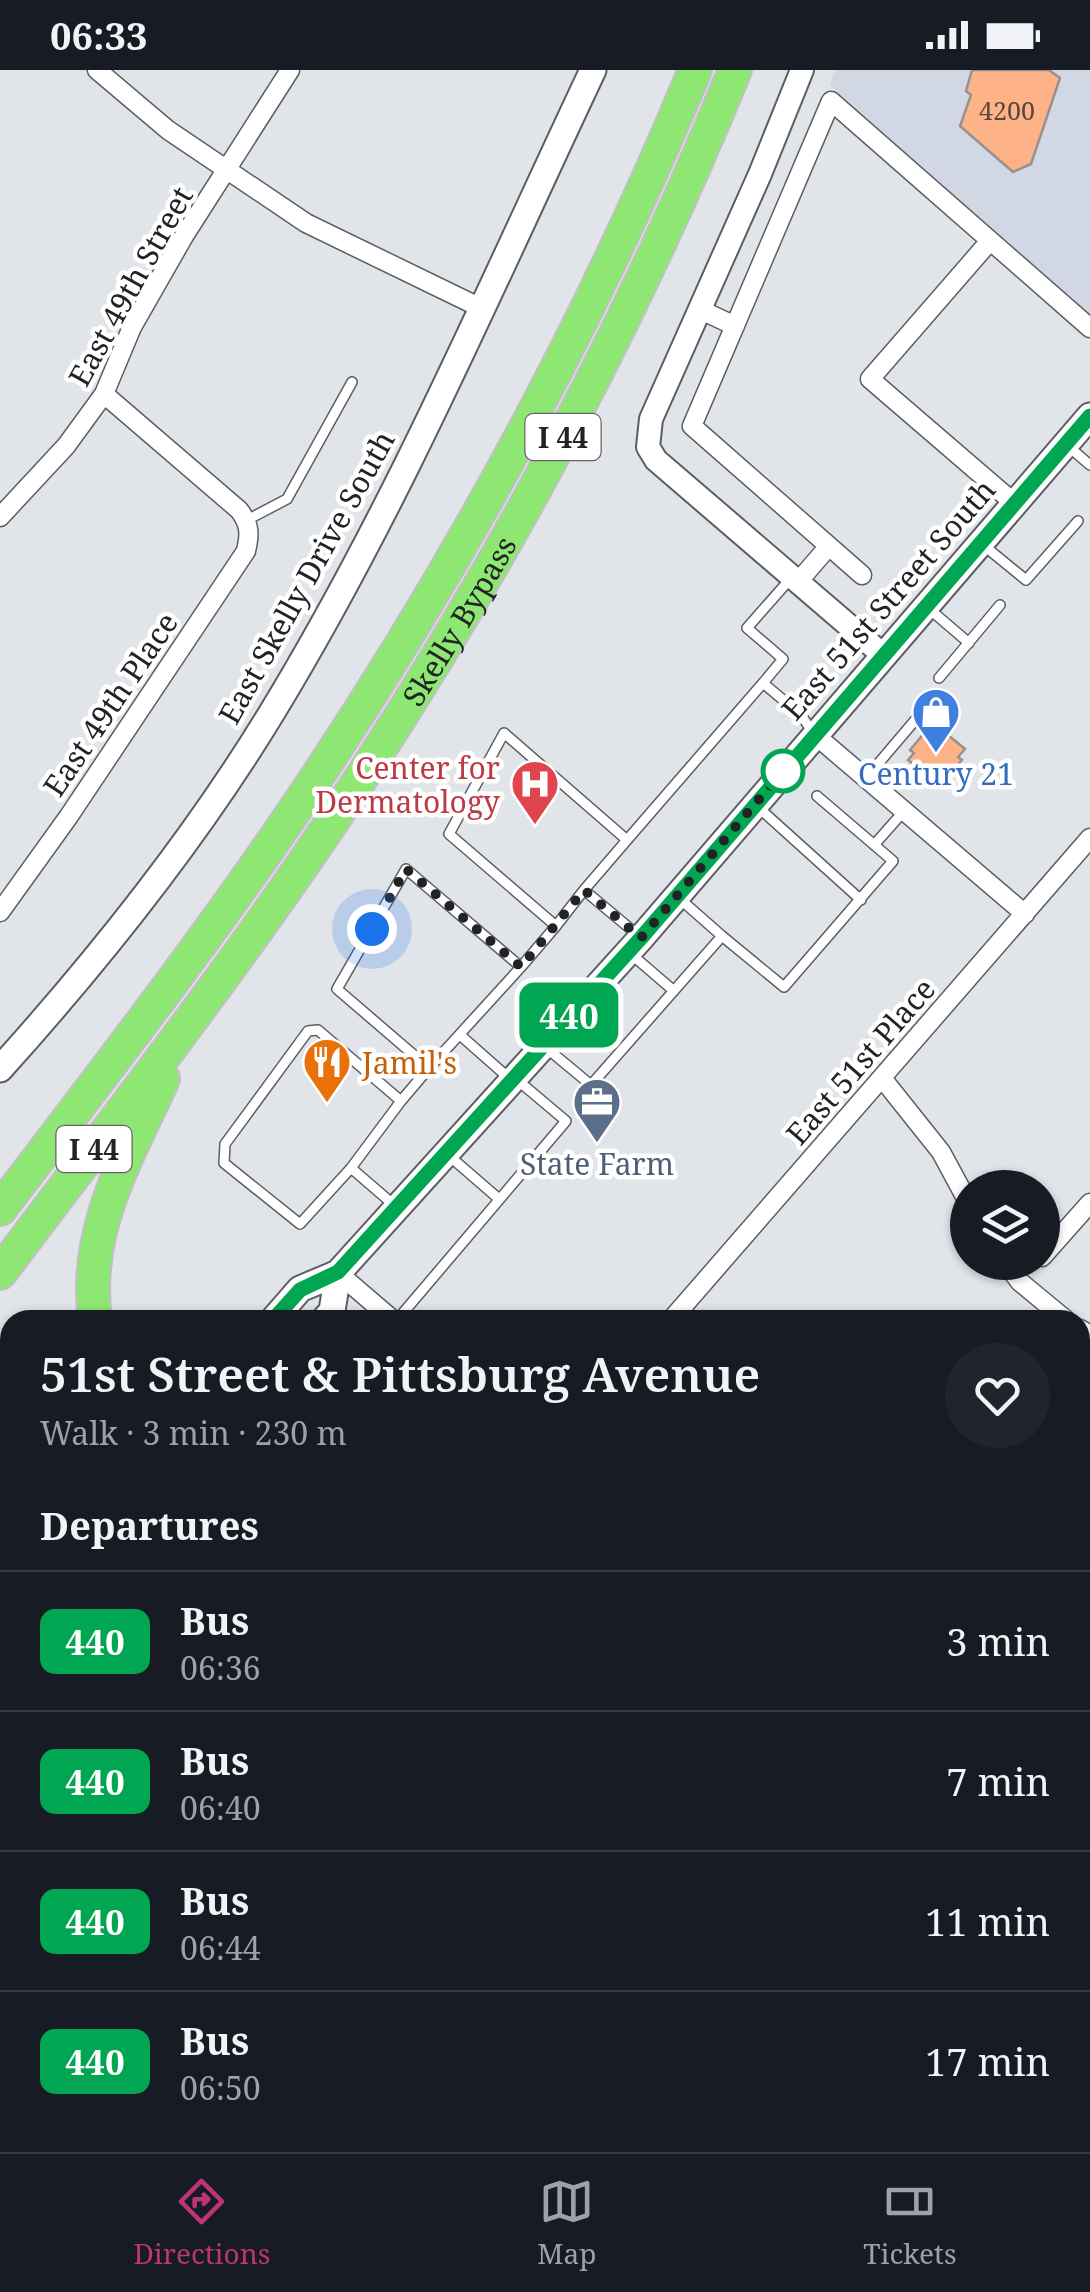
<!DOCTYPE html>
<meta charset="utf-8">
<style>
body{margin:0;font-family:"Noto Serif",serif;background:#20242c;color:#f1f3f6;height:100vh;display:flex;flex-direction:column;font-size:38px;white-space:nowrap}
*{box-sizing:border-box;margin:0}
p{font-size:32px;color:#9ea1a6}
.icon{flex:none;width:55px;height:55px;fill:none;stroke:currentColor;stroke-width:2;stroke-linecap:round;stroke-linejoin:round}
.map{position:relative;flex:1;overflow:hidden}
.details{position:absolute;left:0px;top:1240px;width:1090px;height:842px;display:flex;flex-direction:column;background:#171b24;border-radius:30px 30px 0 0;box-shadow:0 2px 8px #0004}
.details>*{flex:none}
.badge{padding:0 20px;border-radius:15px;font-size:35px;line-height:65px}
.tools{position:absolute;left:950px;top:1100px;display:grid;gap:20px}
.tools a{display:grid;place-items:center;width:110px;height:110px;border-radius:50%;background:#171b24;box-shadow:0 2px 8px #0004;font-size:50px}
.you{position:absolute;width:50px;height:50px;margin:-25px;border:8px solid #fff;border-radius:50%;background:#1a73e8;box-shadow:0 0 0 15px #1a73e833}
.map>.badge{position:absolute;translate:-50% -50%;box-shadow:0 0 0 5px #fff}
h2{padding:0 40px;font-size:38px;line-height:90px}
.round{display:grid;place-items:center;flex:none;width:105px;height:105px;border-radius:52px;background:#20242c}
.head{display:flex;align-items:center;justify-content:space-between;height:170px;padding:0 40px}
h1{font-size:48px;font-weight:600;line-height:75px}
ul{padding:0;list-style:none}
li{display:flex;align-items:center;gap:30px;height:140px;padding:0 40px;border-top:2px solid #363941}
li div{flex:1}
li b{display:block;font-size:38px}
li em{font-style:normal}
li .badge{min-width:110px;font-weight:700;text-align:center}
.status{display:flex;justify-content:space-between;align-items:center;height:70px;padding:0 50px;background:#171b24;direction:ltr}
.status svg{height:28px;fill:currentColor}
.menu{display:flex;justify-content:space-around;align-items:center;height:140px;border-top:2px solid #363941;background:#171b24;font-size:28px;color:#9ea1a6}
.menu a{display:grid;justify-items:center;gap:5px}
.menu .selected{color:#bc3577}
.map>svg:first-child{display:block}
.built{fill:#d1d7e3}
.green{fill:#97c5a0}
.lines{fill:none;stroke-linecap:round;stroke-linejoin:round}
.stream{stroke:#6bdbf0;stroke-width:5}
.building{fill:#feb287;stroke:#97918f;stroke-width:2.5}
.service-casing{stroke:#5c5e63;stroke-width:12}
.minor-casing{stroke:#5c5e63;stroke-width:21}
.tertiary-casing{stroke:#5c5e63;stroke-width:26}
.secondary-casing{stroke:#5c5e63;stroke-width:29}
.motorway-casing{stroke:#c1c1c2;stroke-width:36}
.service{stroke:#fff;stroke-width:9}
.minor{stroke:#fff;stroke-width:18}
.tertiary{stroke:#fff;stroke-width:22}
.secondary{stroke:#fff;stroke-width:25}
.motorway{stroke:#8de772;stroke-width:32}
.line-casing{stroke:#fff;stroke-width:22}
.line{stroke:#00a651;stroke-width:15}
.walk{stroke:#222325;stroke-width:10;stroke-dasharray:0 18}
.stop-dot{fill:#fff;stroke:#00a651;stroke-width:5}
.labels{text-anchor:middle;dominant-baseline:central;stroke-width:9;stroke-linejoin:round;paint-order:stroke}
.number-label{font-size:25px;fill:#59473e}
.shield{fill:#fff;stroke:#646566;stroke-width:2.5}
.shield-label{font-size:28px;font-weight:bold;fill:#222325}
.street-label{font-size:30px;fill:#222325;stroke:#fff}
.health-label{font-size:30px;fill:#be3a42;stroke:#fff;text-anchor:end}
.shop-label{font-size:30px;fill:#366cbe;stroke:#fff}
.food-label{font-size:30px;fill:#c56008;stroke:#fff;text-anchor:start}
.service-label{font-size:30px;fill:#4e5e75;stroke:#fff}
</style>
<div class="status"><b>06:33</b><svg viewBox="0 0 49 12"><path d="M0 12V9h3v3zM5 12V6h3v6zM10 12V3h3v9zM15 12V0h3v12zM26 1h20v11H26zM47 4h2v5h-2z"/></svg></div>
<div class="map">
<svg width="1090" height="2082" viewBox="0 0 1090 2082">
<rect width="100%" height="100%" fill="#e1e4e9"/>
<path class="built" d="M835 0H1090V245L830 15Z"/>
<path class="green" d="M299 2073V2072L661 2073 632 2082H296Z"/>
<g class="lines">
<path class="stream" d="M1080 1966 1090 1962
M762 2082 793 2072"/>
</g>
<path class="building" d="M972 0H1049L1060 8 1031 94 1013 102 960 56 971 25 966 21Z
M937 656 965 679 958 687 962 690 945 709 942 706 936 713 908 690 914 683 910 680 926 661 930 664Z"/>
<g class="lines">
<g class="service-casing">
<path id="service" d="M1068 376 1090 395
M247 450 287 429 352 312
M982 474 1026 510 1078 451
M791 508 747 558 783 589 763 613 801 645 812 661
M927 537 969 573
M939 608 1000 535
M866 708 928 635
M759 738 861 830
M627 770 763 613
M874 775 904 741
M406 799 521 897 429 998 337 919Z
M584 820 556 856 449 764 504 663 627 770 584 820 639 866
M722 866 784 917 893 791 817 726
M631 884 674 921
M521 897 556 856
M318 960 401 1031 351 1098 300 1154 224 1093 225 1074 308 961Z
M460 965 510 1009
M544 976 591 1015 722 866 680 829
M401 1031 429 998
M447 1084 499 1129
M351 1098 394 1135
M397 1250 566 1051 515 1008
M2 1709 10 1716
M0 1820 10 1809
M249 2072 261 2082
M182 2082 187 2072"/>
</g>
<g class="minor-casing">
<path id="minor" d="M97 0 168 60 306 153 481 238
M989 172 870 309 1014 433
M701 240 735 256
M0 447 66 376 104 324 132 257 184 166 290 0
M862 505 692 356 831 31 1090 258
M797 513 829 476
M814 664 1025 844
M0 842 69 746 246 481C250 464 250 454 239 440L104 324
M882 1008 941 1082 968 1132
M1042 1187 1090 1133
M1005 1192 1020 1212 1066 1250
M338 1203 393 1250
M671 1250 1090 768
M1080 1259 1090 1265
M1080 1380 1090 1367
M1080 1556 1090 1575
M992 2072 1004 2082"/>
</g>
<g class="tertiary-casing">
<path id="tertiary" d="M802 0 760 104 651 349 648 377 656 390 883 585"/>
</g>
<g class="secondary-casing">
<path id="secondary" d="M0 999C100 888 193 772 271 644 396 439 491 216 593 0
M273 1250 300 1219 338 1203 641 868 1090 346
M324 1250 332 1241 338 1203
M0 1565 10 1554
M0 1632 10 1621"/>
</g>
<g class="motorway-casing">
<g id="motorway">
<path d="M0 1139C99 1009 200 879 292 744 451 510 587 261 695 0"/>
<path id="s1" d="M0 1203C121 1042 246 883 357 714 505 489 633 250 735 0"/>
<path d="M95 1250C83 1159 127 1089 163 1009"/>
<path d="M0 1348 10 1345"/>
</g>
</g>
<use href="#service" class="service"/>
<use href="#minor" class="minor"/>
<use href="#tertiary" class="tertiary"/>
<use href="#secondary" class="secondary"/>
<use href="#motorway" class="motorway"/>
</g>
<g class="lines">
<g class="line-casing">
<path id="line" d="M273 1250 300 1220 338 1202 641 868 1090 346"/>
</g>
<use href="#line" class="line"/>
<path class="walk" d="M372 859 406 799 521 897 584 820 641 868 783 701"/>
</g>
<defs>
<g id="shop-pin" transform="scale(2.5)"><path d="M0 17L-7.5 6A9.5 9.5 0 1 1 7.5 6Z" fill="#3f7fe0" stroke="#fff"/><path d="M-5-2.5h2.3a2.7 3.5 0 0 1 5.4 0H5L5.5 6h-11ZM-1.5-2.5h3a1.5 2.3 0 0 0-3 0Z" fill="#fff"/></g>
<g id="hospital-pin" transform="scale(2.5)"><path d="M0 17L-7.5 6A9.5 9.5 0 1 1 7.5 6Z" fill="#e0444e" stroke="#fff"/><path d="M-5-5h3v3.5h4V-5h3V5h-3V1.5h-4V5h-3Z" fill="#fff"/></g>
<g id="restaurant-pin" transform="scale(2.5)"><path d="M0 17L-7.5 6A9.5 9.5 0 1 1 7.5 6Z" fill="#e8710a" stroke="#fff"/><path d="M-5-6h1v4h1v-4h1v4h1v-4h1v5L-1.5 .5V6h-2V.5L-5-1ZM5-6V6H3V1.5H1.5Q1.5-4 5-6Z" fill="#fff"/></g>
<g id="office-pin" transform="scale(2.5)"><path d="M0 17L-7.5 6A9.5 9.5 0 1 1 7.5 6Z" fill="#5c6f8a" stroke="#fff"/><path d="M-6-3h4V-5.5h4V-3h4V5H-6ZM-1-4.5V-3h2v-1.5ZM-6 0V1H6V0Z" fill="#fff"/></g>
</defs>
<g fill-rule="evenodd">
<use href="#shop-pin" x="936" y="642"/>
<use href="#hospital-pin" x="535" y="714"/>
<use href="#restaurant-pin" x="327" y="992"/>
<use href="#office-pin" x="597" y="1032"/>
</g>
<circle class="stop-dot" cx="783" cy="701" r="20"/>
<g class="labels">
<g class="number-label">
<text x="1007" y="40">4200</text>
</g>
<g class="shield">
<rect x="525.5" y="344" width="75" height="46" rx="8"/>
<rect x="56.5" y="1056" width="75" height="46" rx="8"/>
</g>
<g class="shield-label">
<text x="563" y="367">I 44</text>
<text x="94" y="1079">I 44</text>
</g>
<g class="street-label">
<text transform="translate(130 216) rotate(-61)">East 49th Street</text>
<text transform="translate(306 507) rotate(-61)">East Skelly Drive South</text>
<text transform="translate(888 529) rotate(-49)">East 51st Street South</text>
<text stroke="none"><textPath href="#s1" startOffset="798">Skelly Bypass</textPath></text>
<text transform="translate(110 634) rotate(-56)">East 49th Place</text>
<text transform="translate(860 991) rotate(-49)">East 51st Place</text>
</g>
<g class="health-label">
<text x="500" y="697">Center for<tspan x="500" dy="34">Dermatology</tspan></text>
</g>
<g class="shop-label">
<text x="936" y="703">Century 21</text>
</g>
<g class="food-label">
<text x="362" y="992">Jamil's</text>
</g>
<g class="service-label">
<text x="597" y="1093">State Farm</text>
</g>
</g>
</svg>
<div class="tools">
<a><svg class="icon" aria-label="layers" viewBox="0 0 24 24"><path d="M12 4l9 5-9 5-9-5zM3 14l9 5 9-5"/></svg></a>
</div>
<div class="you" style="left:372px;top:859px"></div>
<b class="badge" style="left:569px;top:945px;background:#00a651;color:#fff">440</b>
<section class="details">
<div class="head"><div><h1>51st Street &amp; Pittsburg Avenue</h1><p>Walk · 3 min · 230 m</p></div><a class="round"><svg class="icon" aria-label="heart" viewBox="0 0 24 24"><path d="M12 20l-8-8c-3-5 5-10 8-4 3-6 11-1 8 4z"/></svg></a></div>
<h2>Departures</h2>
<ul>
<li><span class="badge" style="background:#00a651;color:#fff">440</span><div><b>Bus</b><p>06:36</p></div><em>3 min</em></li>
<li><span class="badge" style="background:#00a651;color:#fff">440</span><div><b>Bus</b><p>06:40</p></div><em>7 min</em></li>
<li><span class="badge" style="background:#00a651;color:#fff">440</span><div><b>Bus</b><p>06:44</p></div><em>11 min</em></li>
<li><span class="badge" style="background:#00a651;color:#fff">440</span><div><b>Bus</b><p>06:50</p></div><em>17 min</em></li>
</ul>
</section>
</div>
<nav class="menu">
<a class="selected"><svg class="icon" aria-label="directions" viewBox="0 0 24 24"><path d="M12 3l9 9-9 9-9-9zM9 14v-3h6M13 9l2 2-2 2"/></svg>Directions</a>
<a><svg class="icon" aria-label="map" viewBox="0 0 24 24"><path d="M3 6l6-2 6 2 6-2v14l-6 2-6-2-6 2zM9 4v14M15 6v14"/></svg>Map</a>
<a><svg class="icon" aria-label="tickets" viewBox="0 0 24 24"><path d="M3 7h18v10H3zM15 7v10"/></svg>Tickets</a>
</nav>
